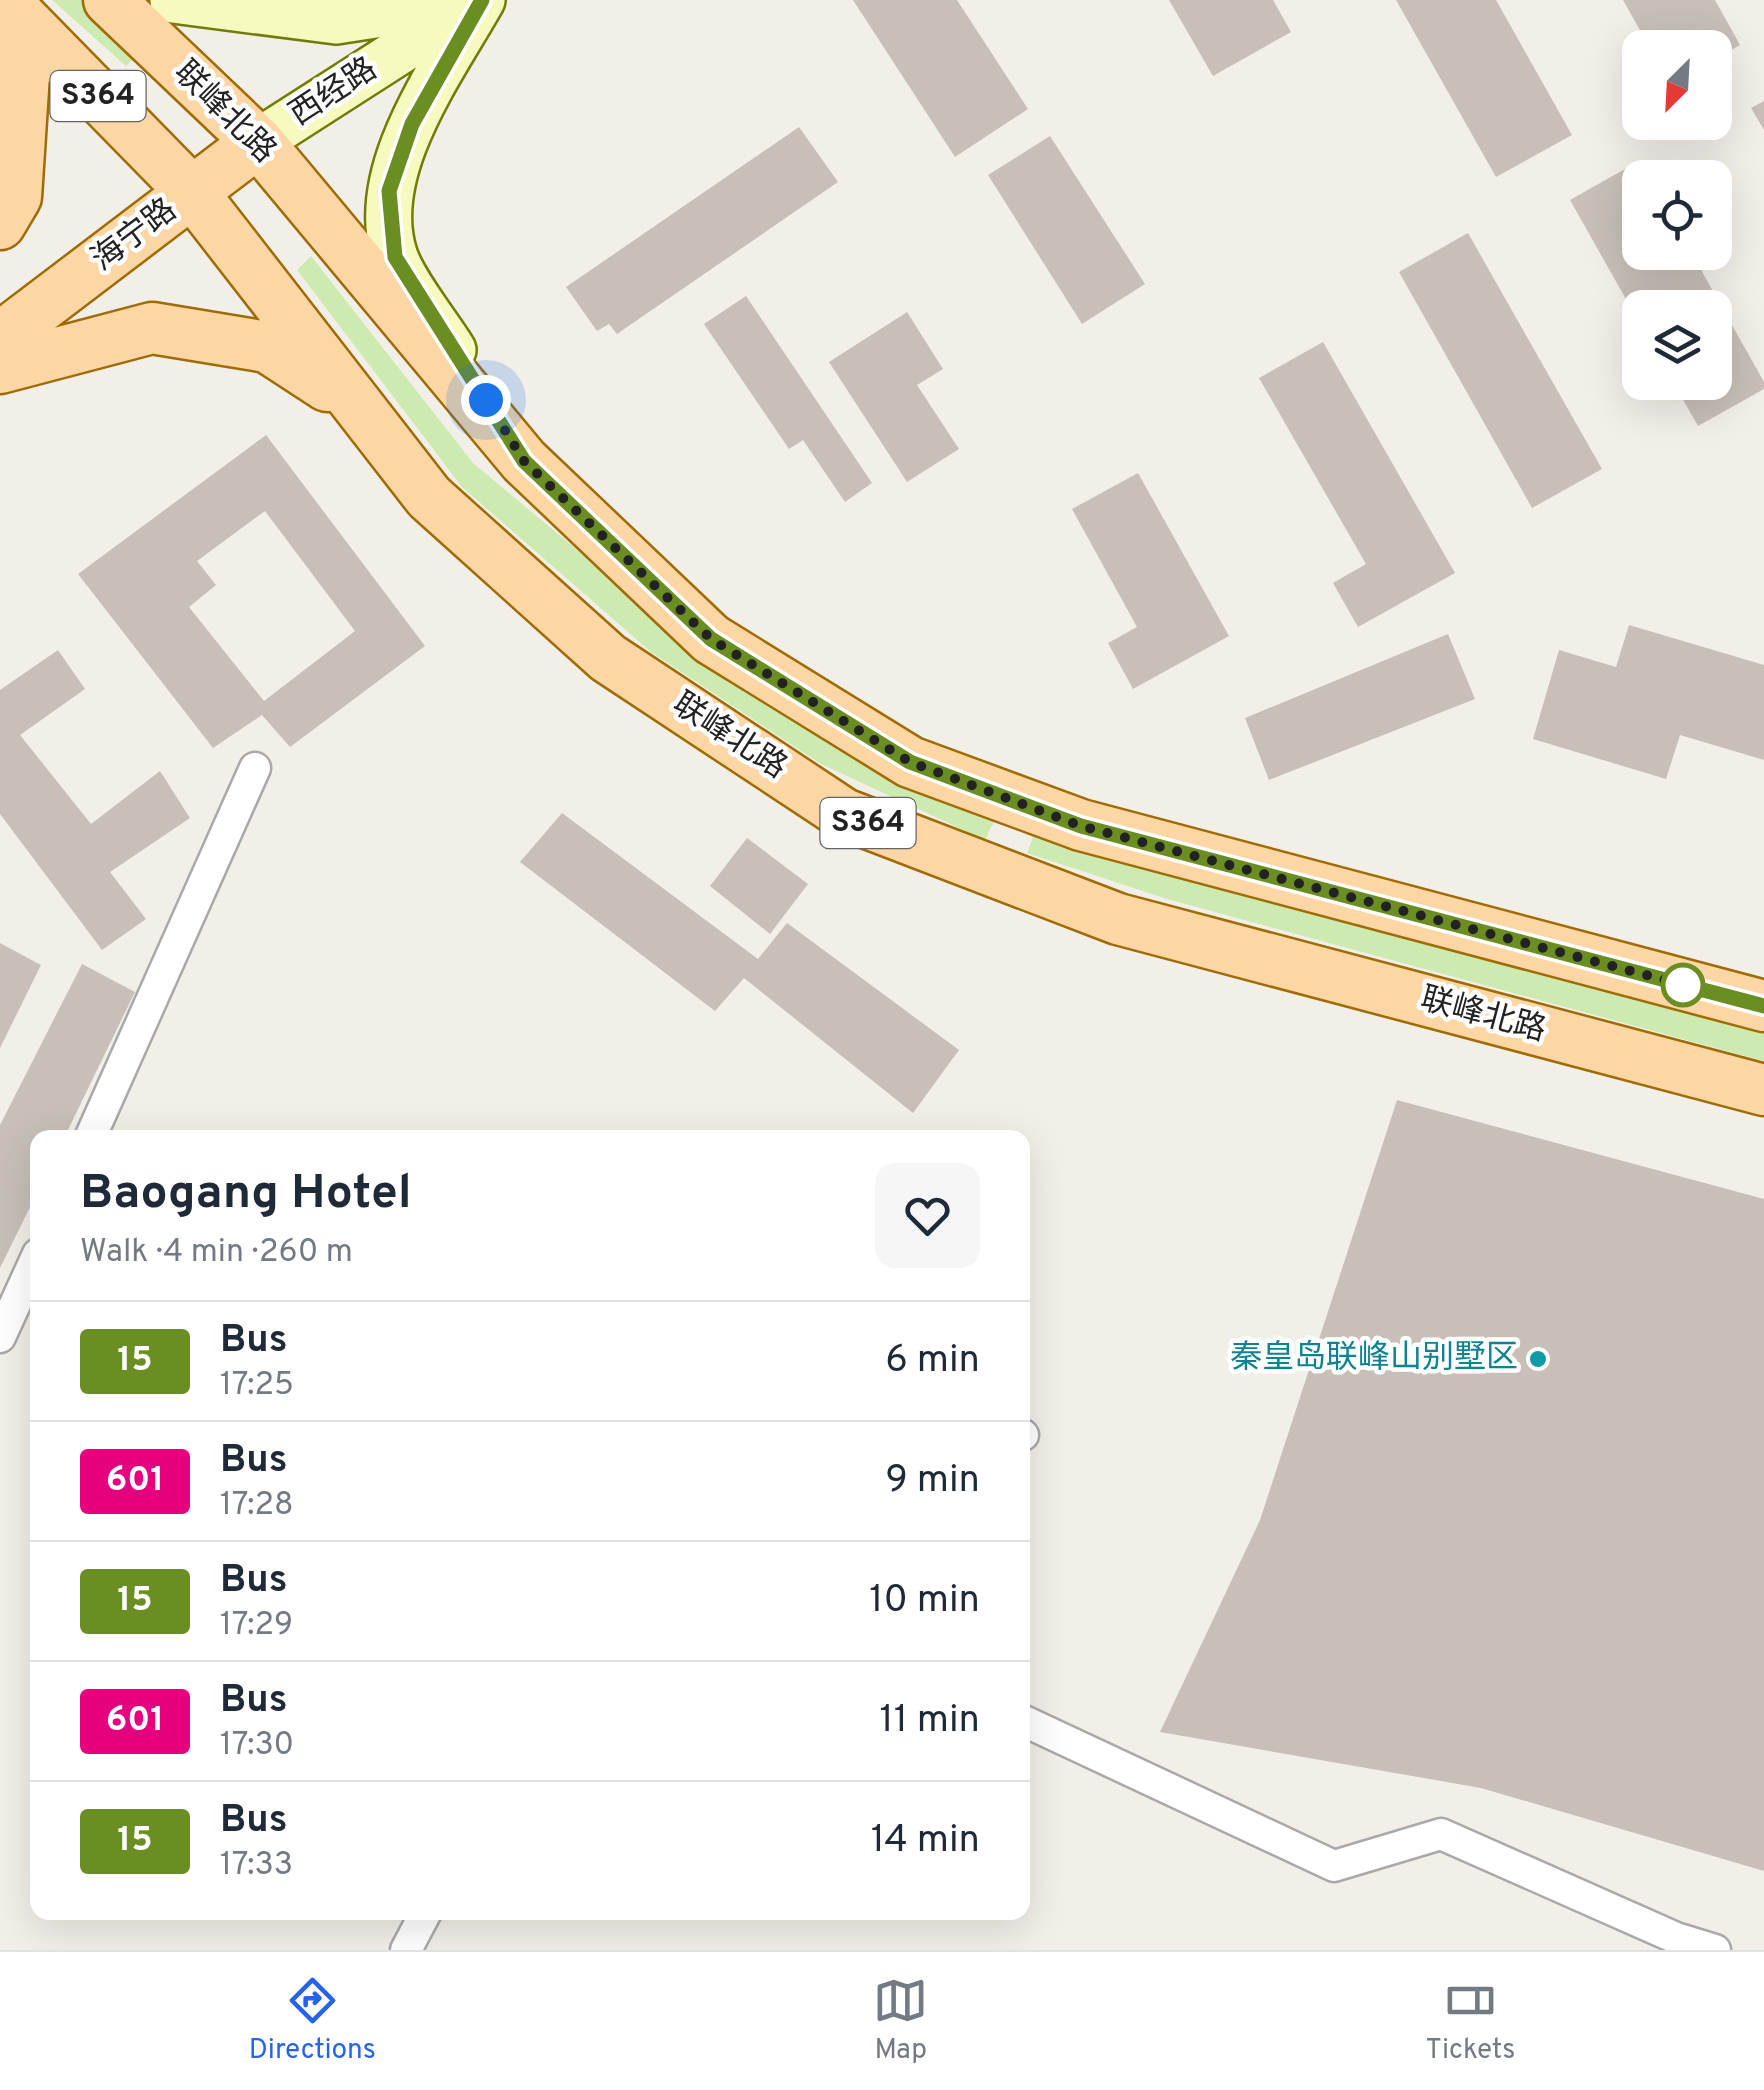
<!DOCTYPE html>
<meta charset="utf-8">
<style>
body{margin:0;font-family:Overpass,"Noto Sans SC",sans-serif;background:#f6f6f7;color:#1f2937;height:100vh;display:flex;flex-direction:column;font-size:38px;white-space:nowrap}
*{box-sizing:border-box;margin:0}
p{font-size:32px;color:#747a83}
.icon{flex:none;width:55px;height:55px;fill:none;stroke:currentColor;stroke-width:2;stroke-linecap:round;stroke-linejoin:round}
.map{position:relative;flex:1;overflow:hidden}
.sheet{position:absolute;left:30px;top:1130px;width:1000px;height:790px;display:flex;flex-direction:column;background:#fff;border-radius:20px;box-shadow:0 10px 40px #0002}
.sheet>*{flex:none}
.badge{padding:0 20px;border-radius:8px;font-size:35px;line-height:65px}
.needle{width:65px;rotate:204deg}
.tools{position:absolute;left:1622px;top:30px;display:grid;gap:20px}
.tools a{display:grid;place-items:center;width:110px;height:110px;border-radius:20px;background:#fff;box-shadow:0 10px 40px #0002;font-size:50px}
.you{position:absolute;width:50px;height:50px;margin:-25px;border:8px solid #fff;border-radius:50%;background:#1a73e8;box-shadow:0 0 0 15px #1a73e833}
.map>.badge{position:absolute;translate:-50% -50%;box-shadow:0 0 0 5px #fff}
.round{display:grid;place-items:center;flex:none;width:105px;height:105px;border-radius:20px;background:#f6f6f7}
.summary{display:flex;align-items:center;justify-content:space-between;height:170px;padding:0 50px}
h1{font-size:48px;font-weight:700;line-height:75px}
ul{padding:0;list-style:none}
li{display:flex;align-items:center;gap:30px;height:120px;padding:0 50px;border-top:2px solid #e0e1e3}
li div{flex:1}
li b{display:block;font-size:38px}
li em{font-style:normal}
li .badge{min-width:110px;font-weight:700;text-align:center}
.dock{display:flex;justify-content:space-around;align-items:center;height:140px;border-top:2px solid #e0e1e3;background:#fff;font-size:28px;color:#747a83}
.dock a{display:grid;justify-items:center;gap:5px}
.dock .current{color:#2563eb}
.map>svg:first-child{display:block}
.grass{fill:#cdebb0}
.building{fill:#c7bfb8;fill-rule:evenodd}
.lines{fill:none;stroke-linecap:round;stroke-linejoin:round}
.minor-casing{stroke:#a9a9a9;stroke-width:35}
.secondary-casing{stroke:#707d05;stroke-width:50}
.primary-casing{stroke:#a06b00;stroke-width:55}
.minor{stroke:#fff;stroke-width:30}
.secondary{stroke:#f7fabf;stroke-width:45}
.primary{stroke:#fcd6a4;stroke-width:50}
.line-casing{stroke:#fff;stroke-width:22}
.line{stroke:#6b8e23;stroke-width:15}
.walk{stroke:#222;stroke-width:10;stroke-dasharray:0 18}
.stop-dot{fill:#fff;stroke:#6b8e23;stroke-width:5}
.culture-dot{fill:#0f9aa8;stroke:#fff;stroke-width:4}
.labels{text-anchor:middle;dominant-baseline:central;stroke-width:9;stroke-linejoin:round;paint-order:stroke}
.shield{fill:#fff;stroke:#646464;stroke-width:2.5}
.shield-label{font-size:30px;font-weight:bold;fill:#222}
.street-label{font-size:32px;fill:#222;stroke:#fff}
.culture-label{font-size:32px;fill:#0d838f;stroke:#fff;text-anchor:end}
</style>
<div class="map">
<svg width="1764" height="1950" viewBox="0 0 1764 1950">
<rect width="100%" height="100%" fill="#f2efe9"/>
<path class="grass" d="M52 0H82L139 54 126 66Z
M311 256 473 463 673 630 998 813 985 840 821 764 651 652 462 487 297 270Z
M1037 827 1764 1026V1061L1167 899 1027 853Z"/>
<path class="building" d="M853 0H957L1028 109 955 157Z
M1169 0H1273L1291 32 1213 76Z
M1396 0H1496L1572 135 1496 177Z
M1623 0H1715L1740 45 1715 59V48H1650Z
M1764 101V130L1751 108Z
M799 127 838 182 617 334 609 324 597 331 566 287Z
M1050 136 1145 284 1082 324 988 175Z
M1639 161 1648 178H1640V252H1691L1764 382V389L1698 426 1673 382H1715V308H1640V324L1570 200Z
M1468 233 1602 469 1532 508 1399 272Z
M746 296 872 483 845 502 803 440 789 449 704 324Z
M907 312 943 369 917 385 959 449 907 482 829 362Z
M1323 342 1455 573 1358 627 1333 583 1366 564 1259 378Z
M266 435 425 646 290 747 262 715 213 748 78 574ZM265 511 355 631 264 701 189 607 216 585 197 561Z
M1138 473 1229 636 1133 689 1108 643 1137 627 1072 509Z
M1629 625 1764 665V760L1680 735 1666 779 1533 739 1559 650 1616 667Z
M1448 634 1475 699 1269 780 1245 718Z
M58 650 85 689 20 735 91 824 160 771 190 818 110 872 146 919 102 950 0 814V690Z
M562 813 758 959 787 923 959 1050 913 1113 744 978 715 1011 520 862Z
M747 838 808 884 770 934 710 886Z
M0 943 41 965 0 1048Z
M82 964 135 992 64 1138H38V1191L0 1268V1125Z
M1397 1100 1764 1199V1871L1481 1788 1160 1732 1260 1520Z"/>
<g class="lines">
<g class="minor-casing">
<path id="minor" d="M90 1138 255 768
M0 1337 38 1254
M1022 1435H1023
M1022 1720 1334 1866 1441 1834 1676 1938 1715 1950
M406 1950 426 1912"/>
</g>
<g class="secondary-casing">
<path id="secondary" d="M173 0 336 21 472 0
M258 142 470 6
M453 350C437 324 405 285 395 257 366 172 442 71 482 0"/>
</g>
<g class="primary-casing">
<path id="primary" d="M4 0 192 192 429 497 608 658 844 814 1118 919 1764 1090
M109 0 258 142 524 461 711 639 910 762 1081 825 1764 1006
M0 31 24 74 16 197 0 224
M0 338 258 142
M0 368 152 328 267 347 327 386"/>
</g>
<use href="#minor" class="minor"/>
<use href="#secondary" class="secondary"/>
<use href="#primary" class="primary"/>
</g>
<g class="lines">
<g class="line-casing">
<path id="line" d="M482 0 412 124 389 191 395 257 524 461 711 639 910 762 1081 826 1764 1006"/>
</g>
<use href="#line" class="line"/>
<path class="walk" d="M486 400 524 461 711 639 910 762 1081 826 1688 986 1683 985"/>
</g>
<circle class="stop-dot" cx="1683" cy="985" r="20"/>
<circle class="culture-dot" cx="1538" cy="1359" r="10"/>
<g class="labels">
<g class="shield">
<rect x="50.5" y="71" width="95" height="50" rx="8"/>
<rect x="820.5" y="798" width="95" height="50" rx="8"/>
</g>
<g class="shield-label">
<text x="98" y="96">S364</text>
<text x="868" y="823">S364</text>
</g>
<g class="street-label">
<text transform="translate(334 93) rotate(-33)">西经路</text>
<text transform="translate(224 113) rotate(45)">联峰北路</text>
<text transform="translate(135 236) rotate(-37)">海宁路</text>
<text transform="translate(729 737) rotate(33)">联峰北路</text>
<text transform="translate(1483 1016) rotate(15)">联峰北路</text>
</g>
<g class="culture-label">
<text x="1518" y="1359">秦皇岛联峰山别墅区</text>
</g>
</g>
</svg>
<div class="tools">
<a><svg class="needle" viewBox="-14 -14 28 28"><path d="M0-13l5 13h-10z" fill="#e53935"/><path d="M0 13l5-13h-10z" fill="#747a83"/></svg></a>
<a><svg class="icon" aria-label="locate" viewBox="0 0 24 24"><circle cx="12" cy="12" r="6"/><path d="M12 2v4M12 18v4M2 12h4M18 12h4"/></svg></a>
<a><svg class="icon" aria-label="layers" viewBox="0 0 24 24"><path d="M12 4l9 5-9 5-9-5zM3 14l9 5 9-5"/></svg></a>
</div>
<div class="you" style="left:486px;top:400px"></div>
<section class="sheet">
<div class="summary"><div><h1>Baogang Hotel</h1><p>Walk · 4 min · 260 m</p></div><a class="round"><svg class="icon" aria-label="heart" viewBox="0 0 24 24"><path d="M12 20l-8-8c-3-5 5-10 8-4 3-6 11-1 8 4z"/></svg></a></div>
<ul>
<li><span class="badge" style="background:#6b8e23;color:#fff">15</span><div><b>Bus</b><p>17:25</p></div><em>6 min</em></li>
<li><span class="badge" style="background:#e6007e;color:#fff">601</span><div><b>Bus</b><p>17:28</p></div><em>9 min</em></li>
<li><span class="badge" style="background:#6b8e23;color:#fff">15</span><div><b>Bus</b><p>17:29</p></div><em>10 min</em></li>
<li><span class="badge" style="background:#e6007e;color:#fff">601</span><div><b>Bus</b><p>17:30</p></div><em>11 min</em></li>
<li><span class="badge" style="background:#6b8e23;color:#fff">15</span><div><b>Bus</b><p>17:33</p></div><em>14 min</em></li>
</ul>
</section>
</div>
<nav class="dock">
<a class="current"><svg class="icon" aria-label="directions" viewBox="0 0 24 24"><path d="M12 3l9 9-9 9-9-9zM9 14v-3h6M13 9l2 2-2 2"/></svg>Directions</a>
<a><svg class="icon" aria-label="map" viewBox="0 0 24 24"><path d="M3 6l6-2 6 2 6-2v14l-6 2-6-2-6 2zM9 4v14M15 6v14"/></svg>Map</a>
<a><svg class="icon" aria-label="tickets" viewBox="0 0 24 24"><path d="M3 7h18v10H3zM15 7v10"/></svg>Tickets</a>
</nav>
